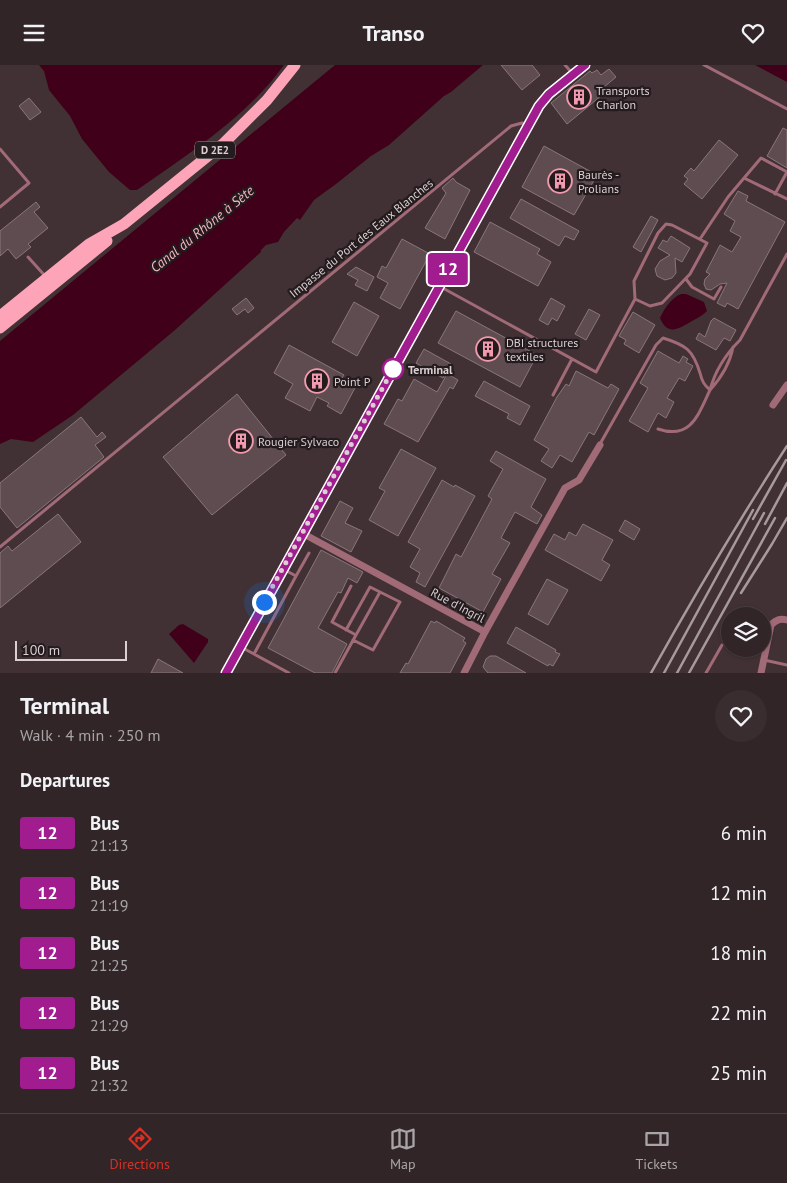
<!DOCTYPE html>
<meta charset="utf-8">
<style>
body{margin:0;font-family:"PT Sans",sans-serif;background:#392d2f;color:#f1f3f6;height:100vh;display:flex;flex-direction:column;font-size:19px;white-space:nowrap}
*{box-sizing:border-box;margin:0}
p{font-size:16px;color:#a8a5a7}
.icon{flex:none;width:28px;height:28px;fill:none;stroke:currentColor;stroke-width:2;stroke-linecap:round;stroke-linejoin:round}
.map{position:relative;height:608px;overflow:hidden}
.panel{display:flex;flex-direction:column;background:#312527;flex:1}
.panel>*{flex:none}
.badge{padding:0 10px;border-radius:4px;font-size:18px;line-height:32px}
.fabs{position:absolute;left:721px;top:542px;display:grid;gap:10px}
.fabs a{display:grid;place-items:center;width:50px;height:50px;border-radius:50%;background:#312527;box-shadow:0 1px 4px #0004,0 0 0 1px #4c4244;font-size:25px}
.scale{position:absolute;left:15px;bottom:12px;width:112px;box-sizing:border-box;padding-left:5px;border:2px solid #dacfd1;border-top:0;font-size:14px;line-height:18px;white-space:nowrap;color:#dacfd1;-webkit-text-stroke:4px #231b1d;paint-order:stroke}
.you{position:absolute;width:25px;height:25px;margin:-12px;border:4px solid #fff;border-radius:50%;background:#1a73e8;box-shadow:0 0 0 8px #1a73e833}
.map>.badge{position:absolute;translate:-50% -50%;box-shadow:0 0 0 2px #fff}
h2{padding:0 20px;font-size:19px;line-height:45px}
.round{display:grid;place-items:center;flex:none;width:52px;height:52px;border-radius:26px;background:#392d2f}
.head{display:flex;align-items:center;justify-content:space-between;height:85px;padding:0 20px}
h1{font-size:24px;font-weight:800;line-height:38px}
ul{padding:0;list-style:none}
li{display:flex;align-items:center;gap:15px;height:60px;padding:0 20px}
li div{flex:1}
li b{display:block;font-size:19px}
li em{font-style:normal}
li .badge{min-width:55px;font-weight:700;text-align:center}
header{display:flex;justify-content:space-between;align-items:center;height:65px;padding:0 20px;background:#312527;font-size:22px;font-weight:800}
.dock{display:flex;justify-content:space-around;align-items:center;height:70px;border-top:1px solid #4c4244;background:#312527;font-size:14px;color:#a8a5a7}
.dock a{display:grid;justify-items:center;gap:2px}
.dock .current{color:#d93025}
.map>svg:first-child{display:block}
.water{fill:#400019}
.building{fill:#5e4c50;stroke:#8a767a}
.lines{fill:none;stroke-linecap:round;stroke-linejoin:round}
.lane{stroke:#a16a77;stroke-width:3}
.street{stroke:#a16a77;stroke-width:7}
.primary{stroke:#fda4b9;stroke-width:11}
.rail{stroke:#a79a9c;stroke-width:2.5}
.line-casing{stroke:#fff;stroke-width:11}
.line{stroke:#a01c8f;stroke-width:8}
.walk{stroke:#dacfd1;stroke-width:5;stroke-dasharray:0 9}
.stop-dot{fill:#fff;stroke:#a01c8f;stroke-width:2.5}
.labels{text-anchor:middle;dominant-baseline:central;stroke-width:4.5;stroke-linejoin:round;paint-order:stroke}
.shield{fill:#231b1d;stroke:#a3999b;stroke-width:1}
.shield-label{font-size:11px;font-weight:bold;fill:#dacfd1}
.poi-label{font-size:12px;fill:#dacfd1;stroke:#231b1d;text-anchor:start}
.street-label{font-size:12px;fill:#dacfd1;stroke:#231b1d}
.stop-label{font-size:12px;font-weight:bold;fill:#dacfd1;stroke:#231b1d;text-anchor:start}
.water-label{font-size:14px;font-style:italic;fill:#f7b7c4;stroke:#231b1d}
</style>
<header><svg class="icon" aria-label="menu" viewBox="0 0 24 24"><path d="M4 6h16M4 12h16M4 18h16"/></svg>Transo<svg class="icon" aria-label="heart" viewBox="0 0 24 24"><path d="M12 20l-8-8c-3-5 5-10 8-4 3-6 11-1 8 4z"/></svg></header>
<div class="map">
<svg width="787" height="608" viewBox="0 0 787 608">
<rect width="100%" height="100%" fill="#413134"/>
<path class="water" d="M39 0H284C248 51 187 90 137 125H130L109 107 82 74 70 51 49 25 44 6Z
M335 0H483L451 27 444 31 389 80 371 91 336 119 314 135 300 155 297 153 284 167 278 177 266 180 261 185V187L175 265 73 350 33 377 11 374 0 379V276Z
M755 0H787V17Z
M681 229H686L704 237 707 246C703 250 699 252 694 255 681 262 668 273 660 253 664 244 671 233 681 229Z
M183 559 208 574V577L194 598 169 569 179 560Z"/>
<path class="building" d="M501 0H532L540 10 522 25Z
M609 4 616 12 604 22 607 26 567 59 551 38 590 6 592 8 597 5 601 10Z
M29 33 41 47 30 55 19 41Z
M783 63 787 65V103L767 91Z
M719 75 738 90 702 134 684 119 688 114 684 111 691 103 694 106Z
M544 81 597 110 574 150 522 122Z
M453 113 456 117 470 125 445 174 425 163 446 128 442 123Z
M738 126 748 131 746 136 785 157 738 244 727 238 725 242 717 238 727 218 720 219 711 225 706 224 704 219 705 214 710 209 706 207 720 180 732 187 741 172 730 166 735 156 724 149Z
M521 134 579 166 574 175 565 171 559 181 510 153Z
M36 137 40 142 34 147 48 163 28 179 31 182 16 194 8 184 0 191V166Z
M651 151 658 155 641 187 633 182Z
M490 157 540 184 537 189 551 197 538 221 474 187Z
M671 171 690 183 682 197 675 193 676 208 672 213 665 215 657 211 655 204 660 196 670 190 658 183 663 175 667 177Z
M402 174 430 189 400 244 380 233 388 218 377 212 382 201 386 203Z
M356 202 374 212 367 226 355 220 358 215 347 209Z
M246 233 254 243 248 248 245 244 237 250 232 244Z
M551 233 565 241 557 256 552 253 548 260 539 255Z
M354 237 379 251 357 291 332 277Z
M589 244 600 250 586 275 575 269Z
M456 246 537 290 520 322 438 278Z
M633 247 655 260 639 288 624 279 626 275 619 271Z
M714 253 736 265 730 276 724 273 716 285 696 274 699 268 705 272 711 256Z
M289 280 344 310 342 313 356 321 341 349 327 341 329 338 317 332 310 346 285 333 293 319 274 308Z
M424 284 451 299 443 313 416 298Z
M658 286 679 298 683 291 688 294 686 297 693 301 685 316 679 313 667 333 674 337 666 353 658 348 648 367 629 356 648 323 640 318Z
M576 306 608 323 611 319 619 324 594 370 589 367 572 397 560 390 552 403 541 396 549 384 534 375 557 332 566 319 569 321Z
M447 309 458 315 453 324 450 322 418 377 384 359 398 334 402 336 414 314 437 327Z
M484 316 530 341 520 360 507 353 509 349 475 331Z
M237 329 286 390 212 450 163 392Z
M81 352 97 372 102 367 106 372 95 380 104 392 17 463 0 442V418Z
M401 384 436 403 398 471 369 455 385 426 379 423Z
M496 386 546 414 531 442 542 450 537 459 515 447 501 473 510 478 492 509 501 514 483 547 439 523 456 489 461 492 492 434 488 431 503 404 490 396Z
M442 415 454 422 455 420 475 431 425 522 416 517 420 508 410 502 420 484 408 477Z
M340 436 353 443 345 458 362 466 351 487 321 471Z
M58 449 81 477 0 543V488L8 481 12 486Z
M625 455 640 464 634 475 619 466Z
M583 459 613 475 602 495 610 500 601 516 545 485 554 469 565 475 569 467 576 471Z
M321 485 363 507 357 518 348 513 341 528 338 527 318 563 347 579 332 608H315L268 583Z
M547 514 568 525 548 560 528 549Z
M431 556 435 558 436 556 465 573 463 576 466 578 450 608H400L406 598 408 599Z
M516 562 556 585 555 587 560 589 553 601 549 599 548 601 507 578Z
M490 591H496L526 608H488L483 602 486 594Z
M158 594 183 608H151Z"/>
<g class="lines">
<path class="lane" d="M565 0 573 9
M704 0 787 44
M0 84 29 118 0 142
M744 113 787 134
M775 129 787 107
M666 159 672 160 707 178 690 209 662 238 650 241 635 234 634 216 658 168Z
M700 174 728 132 761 93 787 107
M28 192 46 212
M686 214 692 222 714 234 721 222
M439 221 596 307 635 234
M733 282C730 298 721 313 710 325 715 306 726 289 740 275L787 189
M553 330 572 294
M600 379 656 280 663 273C686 280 693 285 700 308 702 316 704 320 710 325 698 350 691 375 658 364
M0 482 511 61 522 58 528 60
M296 511 309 488
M346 565 370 522 400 537 373 585 353 575
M356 570 380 527
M241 582 254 589 296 511 283 504
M254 589 289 608
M764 595 787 600
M335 608 356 570 332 557 351 521
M706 608 722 580"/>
<path class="street" d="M773 340 787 320
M302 468 485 567 565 423 579 415 600 380
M226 608 539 41 549 29 585 0
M464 608 485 567
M761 608 771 560C776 555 780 553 787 555"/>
<path class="primary" d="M0 251 89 179 124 159 224 78 267 35 295 0
M0 263 107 176"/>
<path class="rail" d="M753 454 786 395
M765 459 787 418
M741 528 772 479 787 453
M651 608C694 531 739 455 787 381
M664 608 753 445
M677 608 764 448
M689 608 775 453"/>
</g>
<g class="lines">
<g class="line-casing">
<path id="line" d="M226 608 539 41 549 29 585 0"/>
</g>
<use href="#line" class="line"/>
<path class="walk" d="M264 537 397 297 393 304"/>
</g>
<defs>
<g id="building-ring" transform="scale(1.25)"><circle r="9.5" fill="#231b1d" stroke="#f29aae" stroke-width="1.5"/><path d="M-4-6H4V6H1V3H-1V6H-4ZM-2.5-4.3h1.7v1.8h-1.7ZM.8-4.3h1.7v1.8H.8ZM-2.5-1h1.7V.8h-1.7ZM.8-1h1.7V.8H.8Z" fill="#f29aae"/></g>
</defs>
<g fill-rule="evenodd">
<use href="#building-ring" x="579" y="32"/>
<use href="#building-ring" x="560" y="116"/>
<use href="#building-ring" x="488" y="284"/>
<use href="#building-ring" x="317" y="316"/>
<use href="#building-ring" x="241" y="376"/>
</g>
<circle class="stop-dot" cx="393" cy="304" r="10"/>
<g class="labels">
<rect class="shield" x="195" y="76.5" width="40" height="17" rx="4"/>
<g class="shield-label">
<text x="215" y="85">D 2E2</text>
</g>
<g class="poi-label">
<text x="596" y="25">Transports<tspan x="596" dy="14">Charlon</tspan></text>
<text x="578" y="109">Baurès -<tspan x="578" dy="14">Prolians</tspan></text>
<text x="506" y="277">DBI structures<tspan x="506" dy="14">textiles</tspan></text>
<text x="334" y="316">Point P</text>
<text x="258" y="376">Rougier Sylvaco</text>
</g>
<g class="street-label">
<text transform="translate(361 173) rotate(-39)">Impasse du Port des Eaux Blanches</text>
<text transform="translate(458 540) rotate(28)">Rue d'Ingril</text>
</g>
<g class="stop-label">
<text x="408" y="304">Terminal</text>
</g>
<g class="water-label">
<text transform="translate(202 164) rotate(-39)">Canal du Rhône à Sète</text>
</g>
</g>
</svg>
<div class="fabs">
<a><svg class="icon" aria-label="layers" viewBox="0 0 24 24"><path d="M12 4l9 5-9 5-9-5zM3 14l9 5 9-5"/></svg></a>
</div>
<div class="scale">100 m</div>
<div class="you" style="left:264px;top:537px"></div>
<b class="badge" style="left:448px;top:204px;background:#a01c8f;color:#fff">12</b>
</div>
<section class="panel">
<div class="head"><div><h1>Terminal</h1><p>Walk · 4 min · 250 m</p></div><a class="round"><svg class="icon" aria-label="heart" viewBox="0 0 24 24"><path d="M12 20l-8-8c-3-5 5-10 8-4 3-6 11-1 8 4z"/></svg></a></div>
<h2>Departures</h2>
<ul>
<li><span class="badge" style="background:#a01c8f;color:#fff">12</span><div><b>Bus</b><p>21:13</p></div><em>6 min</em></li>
<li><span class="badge" style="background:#a01c8f;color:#fff">12</span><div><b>Bus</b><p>21:19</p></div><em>12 min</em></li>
<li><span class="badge" style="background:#a01c8f;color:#fff">12</span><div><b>Bus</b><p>21:25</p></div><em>18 min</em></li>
<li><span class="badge" style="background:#a01c8f;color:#fff">12</span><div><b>Bus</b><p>21:29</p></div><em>22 min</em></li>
<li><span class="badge" style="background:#a01c8f;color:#fff">12</span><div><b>Bus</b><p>21:32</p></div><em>25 min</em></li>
</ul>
</section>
<nav class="dock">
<a class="current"><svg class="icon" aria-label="directions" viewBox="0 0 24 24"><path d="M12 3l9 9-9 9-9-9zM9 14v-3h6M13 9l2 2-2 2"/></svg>Directions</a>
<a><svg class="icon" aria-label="map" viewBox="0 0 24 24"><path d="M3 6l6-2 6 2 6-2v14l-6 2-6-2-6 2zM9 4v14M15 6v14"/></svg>Map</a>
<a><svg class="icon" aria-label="tickets" viewBox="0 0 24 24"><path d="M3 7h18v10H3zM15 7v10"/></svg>Tickets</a>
</nav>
